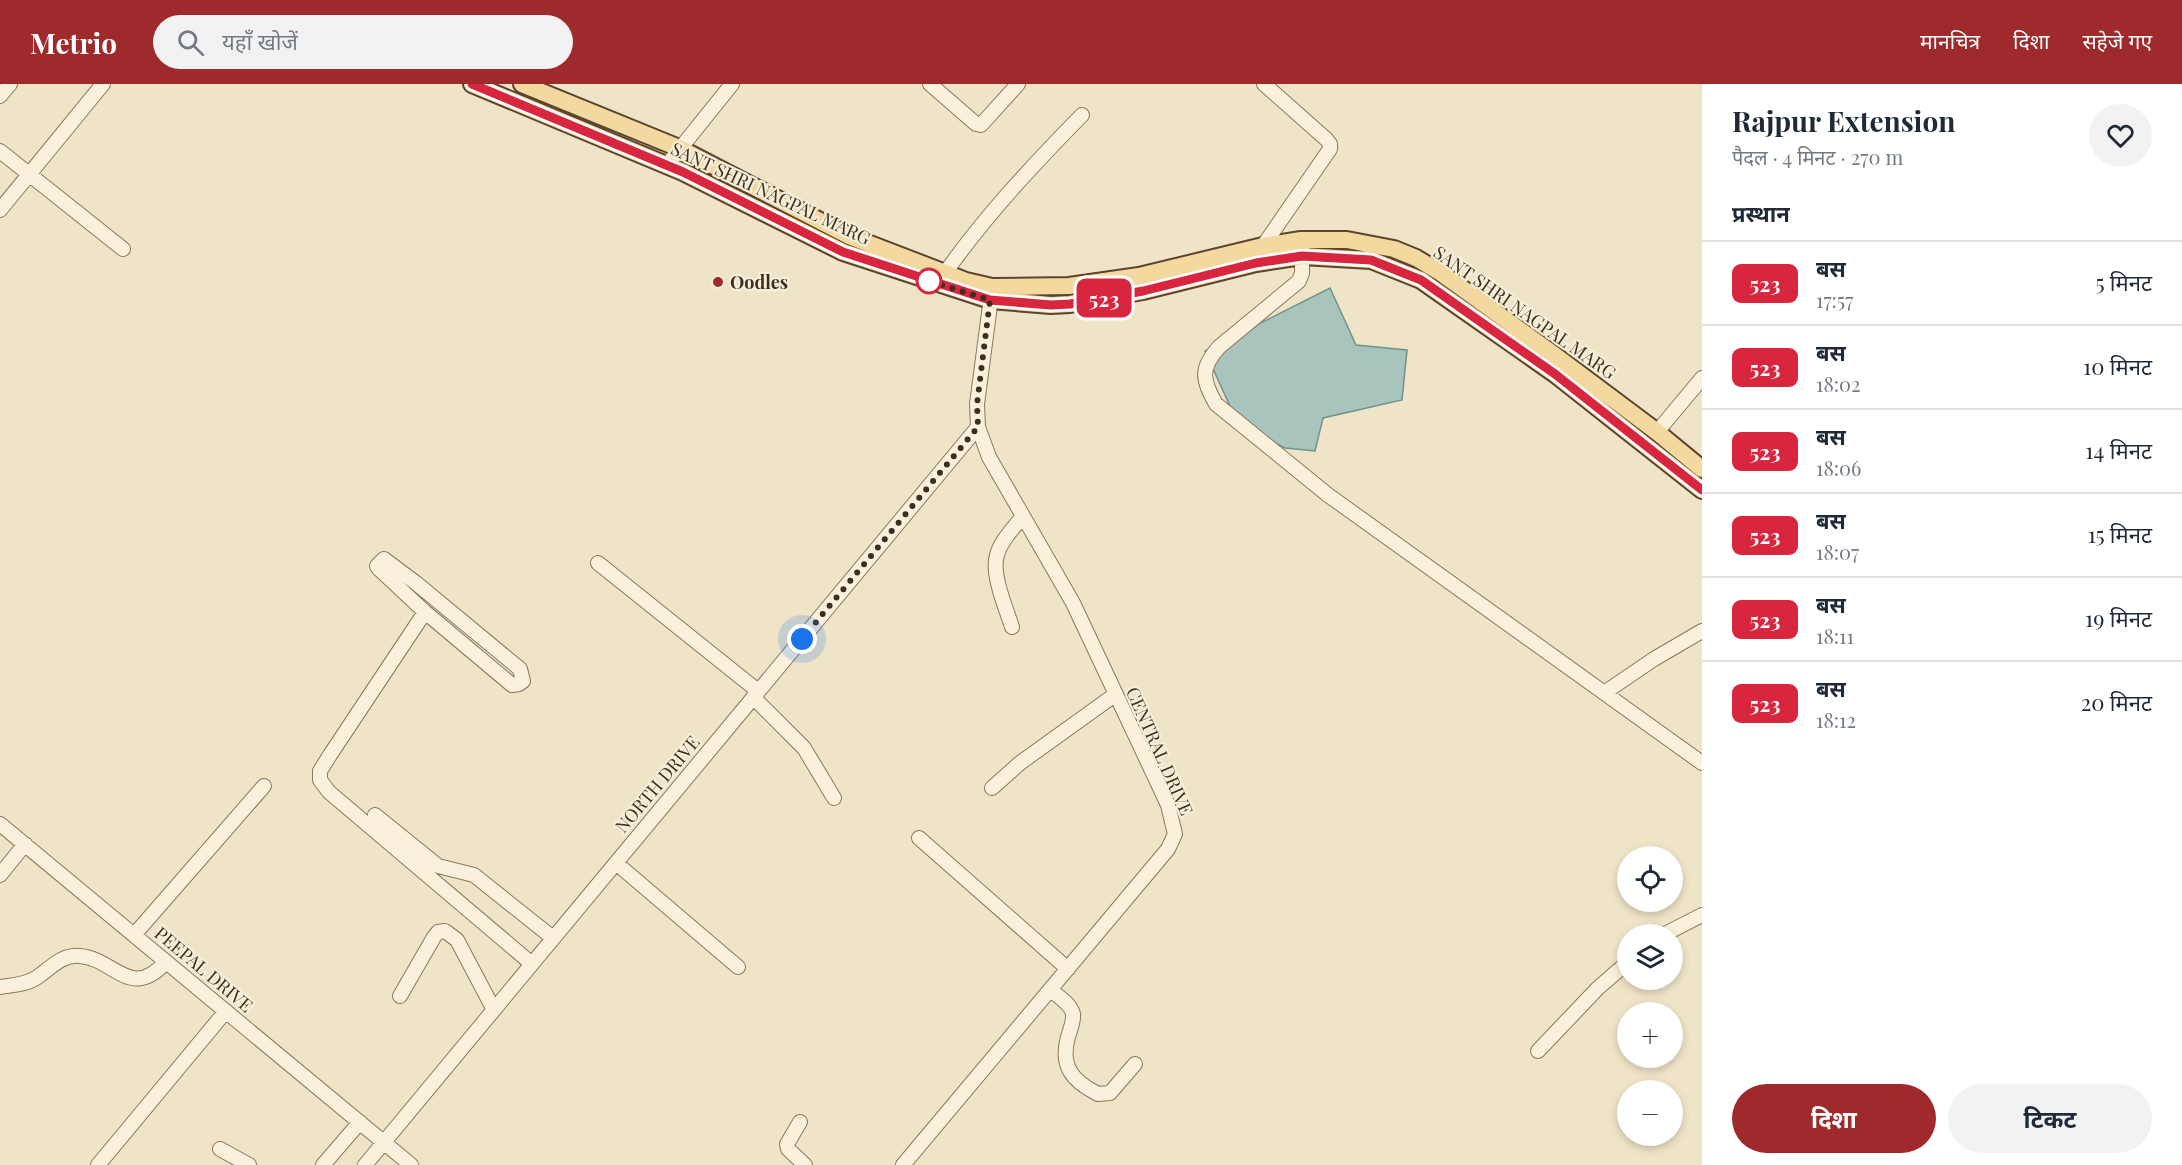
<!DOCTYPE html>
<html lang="hi">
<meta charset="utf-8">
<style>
body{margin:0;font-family:"Playfair Display","Noto Sans Devanagari",serif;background:#f2f2f3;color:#1f2937;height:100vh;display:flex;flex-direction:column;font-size:22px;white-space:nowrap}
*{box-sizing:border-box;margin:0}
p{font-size:20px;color:#747a83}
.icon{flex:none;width:33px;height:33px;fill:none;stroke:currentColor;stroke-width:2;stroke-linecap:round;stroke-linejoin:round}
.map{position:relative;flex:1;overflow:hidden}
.panel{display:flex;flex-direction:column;background:#fff;width:480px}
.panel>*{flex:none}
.badge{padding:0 12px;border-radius:9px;font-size:21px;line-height:39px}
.fabs{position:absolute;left:1617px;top:762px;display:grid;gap:12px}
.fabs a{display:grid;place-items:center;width:66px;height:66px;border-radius:50%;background:#fff;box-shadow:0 3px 9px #0003;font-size:30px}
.you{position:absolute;width:30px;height:30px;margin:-15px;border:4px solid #fff;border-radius:50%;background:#1a73e8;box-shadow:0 0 0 9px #1a73e833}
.map>.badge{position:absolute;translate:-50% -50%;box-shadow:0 0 0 3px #fff}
h2{padding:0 30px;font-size:22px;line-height:54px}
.round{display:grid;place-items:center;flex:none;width:63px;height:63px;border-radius:32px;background:#f2f2f3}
.summary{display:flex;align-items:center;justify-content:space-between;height:102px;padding:0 30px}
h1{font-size:28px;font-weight:700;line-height:45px}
.primary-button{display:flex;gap:12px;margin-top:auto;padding:12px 30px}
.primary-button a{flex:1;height:69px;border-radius:36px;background:#9e2a2b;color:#fff;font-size:24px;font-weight:700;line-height:69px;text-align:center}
.primary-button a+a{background:#f2f2f3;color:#1f2937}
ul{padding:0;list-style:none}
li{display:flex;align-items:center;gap:18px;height:84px;padding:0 30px;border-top:2px solid #e0e1e3}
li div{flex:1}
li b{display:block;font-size:22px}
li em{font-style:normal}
li .badge{min-width:66px;font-weight:700;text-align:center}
header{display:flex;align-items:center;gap:36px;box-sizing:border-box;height:84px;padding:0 30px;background:#9e2a2b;color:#fff}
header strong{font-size:28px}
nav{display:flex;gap:33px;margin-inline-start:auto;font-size:21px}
.search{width:420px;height:54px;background:#f2f2f3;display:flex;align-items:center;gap:15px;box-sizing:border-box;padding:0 21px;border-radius:33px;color:#747a83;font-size:22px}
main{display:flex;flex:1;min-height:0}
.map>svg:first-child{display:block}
.water{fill:#a9c4bc;stroke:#6f938a;stroke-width:1.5}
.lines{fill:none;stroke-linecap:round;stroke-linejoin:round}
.minor-casing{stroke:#8d765c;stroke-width:16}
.major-casing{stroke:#5b4430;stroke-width:20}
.minor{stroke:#faf1dc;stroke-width:14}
.major{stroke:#f3d9a0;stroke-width:16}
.line-casing{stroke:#fff;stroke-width:14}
.line{stroke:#d7263d;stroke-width:9}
.walk{stroke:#3d2e20;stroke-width:6;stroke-dasharray:0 10.8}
.stop-dot{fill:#fff;stroke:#d7263d;stroke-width:3}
.poi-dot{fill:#9e2a2b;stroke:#f7eed8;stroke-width:2}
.labels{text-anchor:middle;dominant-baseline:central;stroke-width:4.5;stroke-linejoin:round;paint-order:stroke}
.street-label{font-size:18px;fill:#3d2e20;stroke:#f7eed8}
.poi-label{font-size:18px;font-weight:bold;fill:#3d2e20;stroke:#f7eed8;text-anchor:start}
</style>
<header>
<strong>Metrio</strong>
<div class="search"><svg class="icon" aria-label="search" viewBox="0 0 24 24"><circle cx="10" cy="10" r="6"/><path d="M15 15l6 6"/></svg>यहाँ खोजें</div>
<nav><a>मानचित्र</a><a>दिशा</a><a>सहेजे गए</a></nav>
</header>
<main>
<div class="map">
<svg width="1702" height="1081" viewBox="0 0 1702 1081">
<rect width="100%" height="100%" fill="#f0e4c8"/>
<path class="water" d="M1330 204 1356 261 1407 266 1402 316 1323 334 1315 367 1285 364 1238 340 1205 267Z"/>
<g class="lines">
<g class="minor-casing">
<path id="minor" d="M930 0 976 40 981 41 1018 0
M0 12 10 0
M0 67 123 165
M667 81 732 0
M0 126 103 0
M1263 162 1330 65V60L1326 55 1264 0
M1302 164V189L1299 197 1219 263C1200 284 1202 296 1216 320L1328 411 1702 679
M945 189C986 131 1033 81 1082 31
M1657 348 1702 294
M384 475 416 499 520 585 523 597 519 600 512 601 425 528 379 485 377 482Z
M598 479 758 607
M425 528 330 671 320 687V696L329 708 532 880
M1012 543C1006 524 991 490 997 471 1001 456 1014 444 1023 432
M1604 609 1654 575 1702 547
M753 613 804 664 834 714
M992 704 1020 679 1116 610
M375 731 438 782 474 791 553 854
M0 740 411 1081
M919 754 1068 885
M616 779 738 883
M0 791 25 760
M1665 850 1702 831
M134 851 264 702
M0 903C12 901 25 901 36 894 50 885 61 870 80 872 115 875 130 917 166 878
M1050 906C1058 912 1071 920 1073 930 1074 937 1070 946 1068 953 1060 982 1072 997 1098 1010L1110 1009 1135 980
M400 912 434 853 438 848 445 847 457 856 494 926
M1538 967 1598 904 1628 878
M800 1038 787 1060 788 1065 805 1081
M220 1065 249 1081
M98 1081 226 927
M323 1081 360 1038
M365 1081 978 343
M903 1081 1168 765 1175 750 1168 721 1073 519 989 373 978 343 977 320 992 206"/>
</g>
<g class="major-casing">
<path id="major" d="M472 0 683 88 843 168 990 216 1051 221 1070 220 1143 207 1256 179 1302 172 1371 176 1421 196 1555 290 1702 406
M522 0 679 64 849 152 966 197 992 203 1069 202 1139 192 1263 162 1301 156H1347L1394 165 1416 174 1441 189 1549 267 1657 348 1702 385"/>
</g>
<use href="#minor" class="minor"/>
<use href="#major" class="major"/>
</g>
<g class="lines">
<g class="line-casing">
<path id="line" d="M472 0 683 88 843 168 990 216 1051 221 1070 220 1143 207 1256 179 1302 172 1371 176 1421 196 1555 290 1702 406"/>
</g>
<use href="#line" class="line"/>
<path class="walk" d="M802 555 978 343 977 320 990 216 929 197"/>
</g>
<circle class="stop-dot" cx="929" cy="197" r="12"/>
<circle class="poi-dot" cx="718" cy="198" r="6"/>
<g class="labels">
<g class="street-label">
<text transform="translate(771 109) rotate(25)">SANT SHRI NAGPAL MARG</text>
<text transform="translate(1525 228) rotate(35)">SANT SHRI NAGPAL MARG</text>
<text transform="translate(1160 667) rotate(66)">CENTRAL DRIVE</text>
<text transform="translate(657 700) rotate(-50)">NORTH DRIVE</text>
<text transform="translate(204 885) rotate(40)">PEEPAL DRIVE</text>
</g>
<g class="poi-label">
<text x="730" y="198">Oodles</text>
</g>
</g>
</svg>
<div class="fabs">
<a><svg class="icon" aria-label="locate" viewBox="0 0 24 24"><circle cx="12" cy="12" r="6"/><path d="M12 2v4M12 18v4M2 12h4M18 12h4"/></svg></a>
<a><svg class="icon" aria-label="layers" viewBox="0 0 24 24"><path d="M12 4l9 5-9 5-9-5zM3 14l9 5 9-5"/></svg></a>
<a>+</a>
<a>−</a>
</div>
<div class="you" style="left:802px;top:555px"></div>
<b class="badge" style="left:1104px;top:214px;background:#d7263d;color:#fff">523</b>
</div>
<section class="panel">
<div class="summary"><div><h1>Rajpur Extension</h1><p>पैदल · 4 मिनट · 270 m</p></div><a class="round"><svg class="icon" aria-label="heart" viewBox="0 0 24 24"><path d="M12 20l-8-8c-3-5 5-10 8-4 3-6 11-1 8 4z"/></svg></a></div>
<h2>प्रस्थान</h2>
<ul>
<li><span class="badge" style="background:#d7263d;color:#fff">523</span><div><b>बस</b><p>17:57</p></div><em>5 मिनट</em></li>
<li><span class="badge" style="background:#d7263d;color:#fff">523</span><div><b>बस</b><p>18:02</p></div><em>10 मिनट</em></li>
<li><span class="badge" style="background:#d7263d;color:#fff">523</span><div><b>बस</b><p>18:06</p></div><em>14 मिनट</em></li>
<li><span class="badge" style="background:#d7263d;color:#fff">523</span><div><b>बस</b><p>18:07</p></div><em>15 मिनट</em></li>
<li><span class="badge" style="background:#d7263d;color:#fff">523</span><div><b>बस</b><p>18:11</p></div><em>19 मिनट</em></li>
<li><span class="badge" style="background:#d7263d;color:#fff">523</span><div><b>बस</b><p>18:12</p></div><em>20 मिनट</em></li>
</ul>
<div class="primary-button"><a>दिशा</a><a>टिकट</a></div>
</section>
</main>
